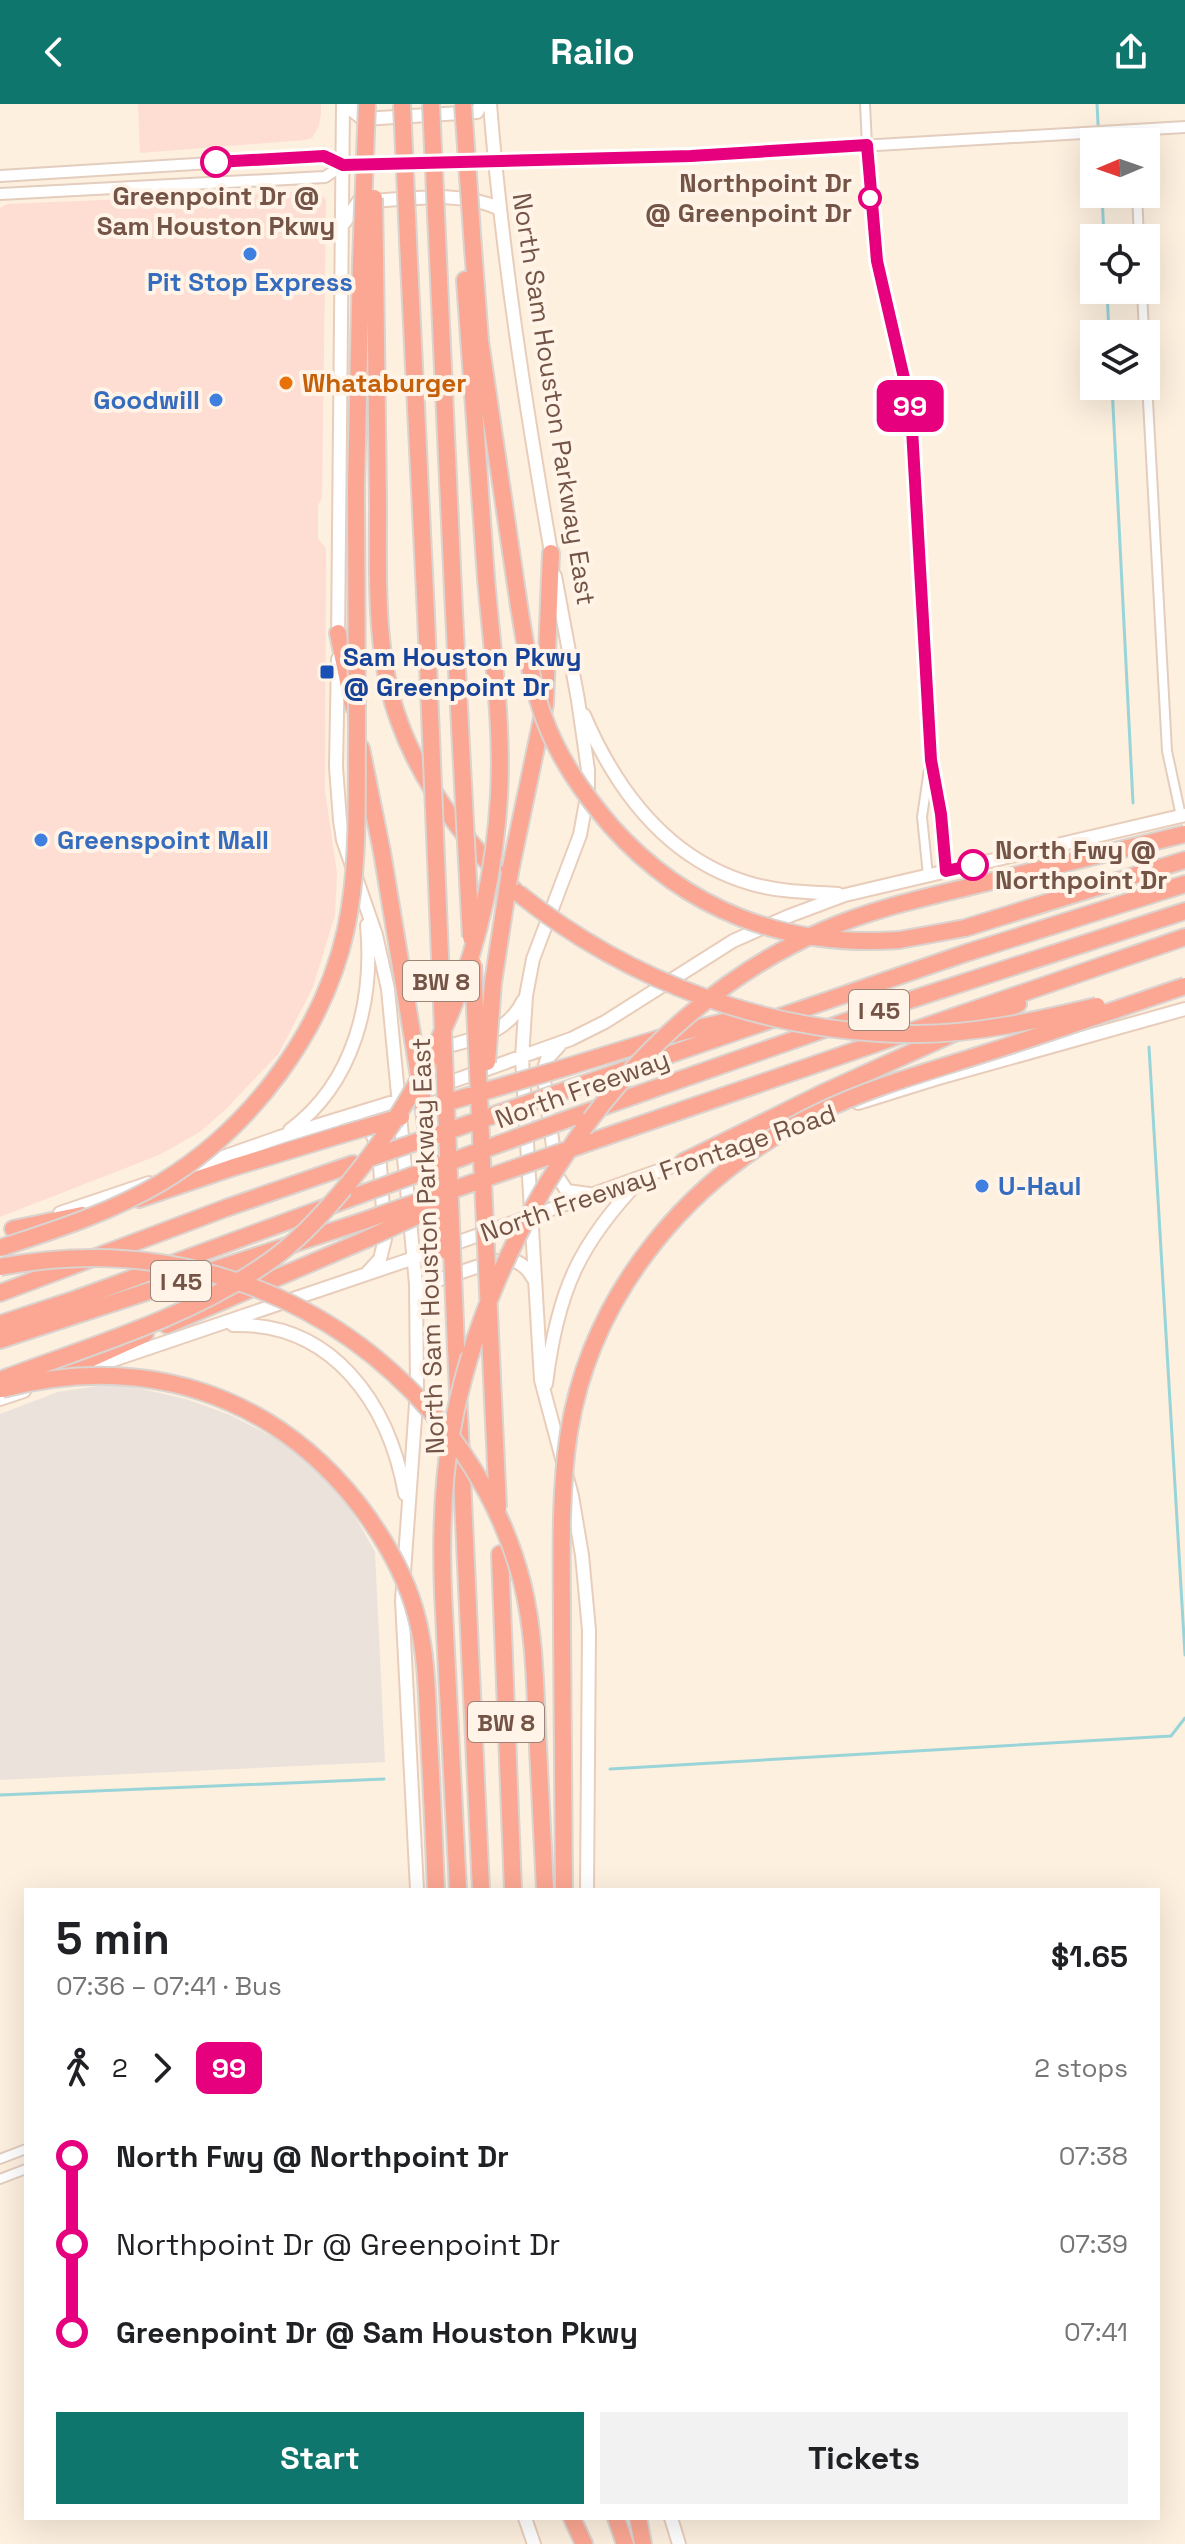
<!DOCTYPE html>
<meta charset="utf-8">
<style>
body{margin:0;font-family:"Space Grotesk",sans-serif;background:#f2f2f2;color:#202124;height:100vh;display:flex;flex-direction:column;font-size:30px;white-space:nowrap}
*{box-sizing:border-box;margin:0}
p{font-size:26px;color:#757577}
.icon{flex:none;width:44px;height:44px;fill:none;stroke:currentColor;stroke-width:2;stroke-linecap:round;stroke-linejoin:round}
.map{position:relative;flex:1;overflow:hidden}
.drawer{position:absolute;left:24px;top:1784px;width:1136px;height:632px;display:flex;flex-direction:column;background:#fff;border-radius:0px;box-shadow:0 8px 32px #0002}
.drawer>*{flex:none}
.badge{padding:0 16px;border-radius:12px;font-size:28px;line-height:52px}
.needle{width:52px;rotate:268deg}
.fabs{position:absolute;left:1080px;top:24px;display:grid;gap:16px}
.fabs a{display:grid;place-items:center;width:80px;height:80px;border-radius:0px;background:#fff;box-shadow:0 8px 32px #0002;font-size:40px}
.map>.badge{position:absolute;translate:-50% -50%;box-shadow:0 0 0 4px #fff}
.legs{display:flex;align-items:center;gap:12px;height:88px;padding:0 32px;font-size:26px}
.legs p{margin-inline-start:auto}
.summary{display:flex;align-items:center;justify-content:space-between;height:136px;padding:0 32px}
h1{font-size:44px;font-weight:800;line-height:60px}
.action{display:flex;gap:16px;margin-top:auto;padding:16px 32px}
.action a{flex:1;height:92px;border-radius:0px;background:#0f766e;color:#fff;font-size:32px;font-weight:800;line-height:92px;text-align:center}
.action a+a{background:#f2f2f2;color:#202124}
ul{padding:0 32px;list-style:none}
li{display:flex;align-items:center;gap:28px;height:88px;font-size:30px}
li i{display:grid;place-items:center;width:12px;height:100%;margin:0 10px;background:currentColor}
li i::after{content:'';width:20px;height:20px;margin:-10px;border:6px solid;border-radius:50%;background:#fff}
li p{margin-inline-start:auto}
li:first-child i{background:linear-gradient(#0000 50%,currentColor 0)}
li:last-child i{background:linear-gradient(currentColor 50%,#0000 0)}
header{display:flex;justify-content:space-between;align-items:center;height:104px;padding:0 32px;background:#0f766e;color:#fff;font-size:36px;font-weight:800}
.map>svg:first-child{display:block}
.commercial{fill:#feddd2}
.industrial{fill:#ebe2dc}
.lines{fill:none;stroke-linecap:round;stroke-linejoin:round}
.stream{stroke:#99d4d9;stroke-width:3}
.minor-casing{stroke:#e3cdbe;stroke-width:12}
.tertiary-casing{stroke:#e3cdbe;stroke-width:14}
.secondary-casing{stroke:#e9cdbb;stroke-width:16}
.motorway-casing{stroke:#dbd3cf;stroke-width:20}
.minor{stroke:#fff;stroke-width:8}
.tertiary{stroke:#fff;stroke-width:10}
.secondary{stroke:#fff;stroke-width:12}
.motorway{stroke:#fba793;stroke-width:16}
.motorway-bridge-casing{stroke:#dbd3cf;stroke-width:20;stroke-linecap:butt}
.motorway-bridge{stroke:#fba793;stroke-width:16}
.line-1-casing{stroke:#fff;stroke-width:18}
.line-1{stroke:#e6007e;stroke-width:12}
.stop-1-dot{fill:#fff;stroke:#e6007e;stroke-width:4}
.shop-dot{fill:#3f7fe0;stroke:#fff4e7;stroke-width:3}
.food-dot{fill:#e8710a;stroke:#fff4e7;stroke-width:3}
.transit-dot{fill:#1a4fb4;stroke:#fff4e7;stroke-width:3}
.labels{text-anchor:middle;dominant-baseline:central;stroke-width:8;stroke-linejoin:round;paint-order:stroke}
.shield{fill:#fff4e7;stroke:#9e8476;stroke-width:2}
.shield-label{font-size:24px;font-weight:bold;fill:#745446}
.stop-label{font-size:26px;font-weight:bold;fill:#745446;stroke:#fff4e7;text-anchor:end}
.shop-label{font-size:26px;font-weight:bold;fill:#366cbe;stroke:#fff4e7;text-anchor:start}
.food-label{font-size:26px;font-weight:bold;fill:#c56008;stroke:#fff4e7;text-anchor:start}
.street-label{font-size:26px;fill:#745446;stroke:#fff4e7}
.transit-label{font-size:26px;font-weight:bold;fill:#164399;stroke:#fff4e7;text-anchor:start}
</style>
<header><svg class="icon" aria-label="back" viewBox="0 0 24 24"><path d="M15 5l-7 7 7 7"/></svg>Railo<svg class="icon" aria-label="share" viewBox="0 0 24 24"><path d="M12 15V3M7 8l5-5 5 5M5 13v7h14v-7"/></svg></header>
<div class="map">
<svg width="1185" height="2440" viewBox="0 0 1185 2440">
<rect width="100%" height="100%" fill="#fdf0df"/>
<path class="commercial" d="M138 0H321V8L319 22 312 34 305 36 140 49Z
M318 87 326 96 322 393 318 402V435L326 444 325 687 337 769 335 811 313 883 279 949 226 1005 200 1028 159 1051 0 1113V104L7 100Z"/>
<path class="industrial" d="M117 1279 189 1296 230 1311 279 1336 318 1367 353 1409 375 1448 385 1658 0 1676V1310L58 1288Z"/>
<g class="lines">
<path class="stream" d="M1097 0 1099 38
M1102 90 1104 134
M1107 186 1109 230
M1112 282 1133 699
M1149 943 1185 1551
M610 1665 1171 1632 1185 1614
M0 1691 384 1675"/>
<g class="minor-casing">
<path id="minor" d="M865 0C868 53 868 108 878 161 888 216 906 269 912 325L931 656 941 710 946 767
M1146 25V62
M1137 90 1139 134
M1142 186 1144 230
M1146 260 1167 647 1181 712
M928 771 922 713 929 665
M0 2055 26 2045
M0 2075 26 2065"/>
</g>
<g class="tertiary-casing">
<path id="tertiary" d="M0 72 324 52 343 61 691 52 1185 23
M0 90 325 73 343 61"/>
</g>
<g class="secondary-casing">
<path id="secondary" d="M350 0 353 7 363 15 477 8 481 0
M490 0C502 152 526 304 552 454
M345 118 358 98C404 96 457 85 500 105
M555 472 578 596 588 666V687L580 731 533 855 526 892 522 954 541 1276 572 1392 582 1451 589 1526 587 1786
M338 537 343 0
M338 555 336 663 340 716 343 736 376 831 388 885 416 1180 417 1286 402 1496 417 1786
M584 611C617 688 668 756 752 780 780 788 809 788 838 790
M559 942 547 955 543 968 557 1072 567 1087 589 1090
M438 945C471 935 507 931 523 897
M858 999 935 975 1185 905
M361 1020 371 1027 379 1047 385 1135 380 1155 368 1168
M290 1026C354 979 374 897 367 821
M729 1042 776 1026
M189 1065 280 1033 400 996 571 935 605 918 733 837 789 812 845 791 1185 711
M60 1109 149 1079
M420 1199 426 1184 435 1177C452 1172 493 1155 509 1156 520 1157 528 1165 533 1174
M233 1221C333 1218 389 1300 405 1390
M75 1269 414 1154 689 1056
M546 1280C557 1189 578 1140 642 1074
M0 1295 24 1287
M525 2414 534 2440
M671 2414 679 2440"/>
</g>
<g class="motorway-casing">
<path id="motorway" d="M473 144 480 237 519 502
M438 154 454 508
M375 156C376 238 377 319 378 400 378 472 374 549 399 617 422 682 468 740 515 787
M409 158 426 511
M465 176 486 474
M356 383 361 158
M338 529 353 602
M361 644 382 748
M510 768 545 600 551 449
M899 836 965 824 1185 756
M567 963 677 929 759 910
M566 986 966 849 1185 780
M576 1012 882 905 1185 807
M590 1038 1185 833
M683 1058 825 988 1018 900
M139 1095 231 1064 343 1030
M13 1125 82 1111
M0 1189 226 1104 353 1060
M0 1220 76 1195 359 1091
M167 1221 367 1135
M0 1236 363 1117
M456 1243 481 1786
M46 1275 145 1230
M500 1450 513 1786
M443 1488 458 1786
M572 2414 584 2440
M616 2414 625 2440
M638 2414 643 2440"/>
</g>
<use href="#minor" class="minor"/>
<use href="#tertiary" class="tertiary"/>
<use href="#secondary" class="secondary"/>
<use href="#motorway" class="motorway"/>
<g class="motorway-bridge-casing">
<path id="motorway-bridge" d="M402 0 409 158
M431 0 438 154
M463 0 473 144
M374 94 375 156
M361 158 367 0
M519 502C525 540 531 578 544 614 559 655 583 689 611 722 687 807 786 844 899 836
M454 508 471 833
M426 511 456 1243
M382 748 420 978 443 1146
M518 789C630 879 772 931 917 930 978 930 1038 916 1097 902
M473 860 498 1404
M487 958 493 879 510 768
M438 1001 567 963
M343 1030 401 1013
M367 1055 566 986
M359 1091 576 1012
M363 1117 590 1038
M367 1135 445 1099
M0 1144C55 1126 112 1108 162 1078 251 1024 324 927 346 825 360 760 356 691 357 625 357 545 357 464 356 383
M0 1163C162 1132 323 1183 432 1309 474 1357 506 1416 522 1478 534 1526 535 1574 537 1623 540 1677 542 1732 545 1786
M0 1276C87 1243 183 1216 261 1163 295 1141 322 1111 348 1080 439 970 491 835 499 692 503 620 492 546 486 474
M2 1285C140 1249 270 1287 359 1401 384 1434 407 1474 417 1514 427 1553 427 1594 429 1634 432 1685 434 1735 436 1786
M443 1488C441 1435 442 1383 451 1331 487 1126 628 910 824 826 870 806 919 795 968 783 1040 765 1113 748 1185 730
M564 1786C563 1699 563 1612 562 1525 562 1460 559 1392 569 1328 592 1187 691 1070 818 1009 871 983 930 967 986 949 1053 928 1119 904 1185 882"/>
</g>
<use href="#motorway-bridge" class="motorway-bridge"/>
</g>
<g class="lines">
<g class="line-1-casing">
<path id="line-1" d="M216 58 324 52 343 61 691 52 867 41 877 157 904 274 912 325 931 656 941 710 946 767 973 761"/>
</g>
<use href="#line-1" class="line-1"/>
</g>
<g class="stop-1-dot">
<circle cx="216" cy="58" r="14"/>
<circle cx="870" cy="94" r="10"/>
<circle cx="973" cy="761" r="14"/>
</g>
<g class="shop-dot">
<circle cx="250" cy="150" r="8"/>
<circle cx="216" cy="296" r="8"/>
<circle cx="41" cy="736" r="8"/>
<circle cx="982" cy="1082" r="8"/>
</g>
<circle class="food-dot" cx="286" cy="279" r="8"/>
<rect class="transit-dot" x="319" y="560" width="16" height="16" rx="4"/>
<g class="labels">
<g class="shield">
<rect x="403" y="857" width="76" height="40" rx="6"/>
<rect x="849" y="886" width="60" height="40" rx="6"/>
<rect x="151" y="1157" width="60" height="40" rx="6"/>
<rect x="468" y="1598" width="76" height="40" rx="6"/>
</g>
<g class="shield-label">
<text x="441" y="877">BW 8</text>
<text x="879" y="906">I 45</text>
<text x="181" y="1177">I 45</text>
<text x="506" y="1618">BW 8</text>
</g>
<g class="stop-label">
<text x="852" y="79">Northpoint Dr<tspan x="852" dy="30">@ Greenpoint Dr</tspan></text>
<text x="216" y="92" text-anchor="middle">Greenpoint Dr @<tspan x="216" dy="30">Sam Houston Pkwy</tspan></text>
<text x="995" y="746" text-anchor="start">North Fwy @<tspan x="995" dy="30">Northpoint Dr</tspan></text>
</g>
<g class="shop-label">
<text x="250" y="178" text-anchor="middle">Pit Stop Express</text>
<text x="200" y="296" text-anchor="end">Goodwill</text>
<text x="57" y="736">Greenspoint Mall</text>
<text x="998" y="1082">U-Haul</text>
</g>
<g class="food-label">
<text x="302" y="279">Whataburger</text>
</g>
<g class="street-label">
<text transform="translate(554 295) rotate(81)">North Sam Houston Parkway East</text>
<text transform="translate(582 985) rotate(-20)">North Freeway</text>
<text transform="translate(658 1069) rotate(-19)">North Freeway Frontage Road</text>
<text transform="translate(428 1142) rotate(-92)">North Sam Houston Parkway East</text>
</g>
<g class="transit-label">
<text x="343" y="553">Sam Houston Pkwy<tspan x="343" dy="30">@ Greenpoint Dr</tspan></text>
</g>
</g>
</svg>
<div class="fabs">
<a><svg class="needle" viewBox="-14 -14 28 28"><path d="M0-13l5 13h-10z" fill="#e53935"/><path d="M0 13l5-13h-10z" fill="#757577"/></svg></a>
<a><svg class="icon" aria-label="locate" viewBox="0 0 24 24"><circle cx="12" cy="12" r="6"/><path d="M12 2v4M12 18v4M2 12h4M18 12h4"/></svg></a>
<a><svg class="icon" aria-label="layers" viewBox="0 0 24 24"><path d="M12 4l9 5-9 5-9-5zM3 14l9 5 9-5"/></svg></a>
</div>
<b class="badge" style="left:910px;top:302px;background:#e6007e;color:#fff">99</b>
<section class="drawer">
<div class="summary"><div><h1>5 min</h1><p>07:36 – 07:41 · Bus</p></div><b>$1.65</b></div>
<div class="legs"><svg class="icon" aria-label="walk" viewBox="0 0 24 24"><circle cx="13" cy="4" r="2"/><path d="M13 8l-2 6 4 7M11 14l-3 7M7 12l3-4h3l4 4"/></svg>2<svg class="icon" aria-label="forward" viewBox="0 0 24 24"><path d="M9 5l7 7-7 7"/></svg><b class="badge" style="background:#e6007e;color:#fff">99</b><p>2 stops</p></div>
<ul>
<li><i style="color:#e6007e"></i><b>North Fwy @ Northpoint Dr</b><p>07:38</p></li>
<li><i style="color:#e6007e"></i><span>Northpoint Dr @ Greenpoint Dr</span><p>07:39</p></li>
<li><i style="color:#e6007e"></i><b>Greenpoint Dr @ Sam Houston Pkwy</b><p>07:41</p></li>
</ul>
<div class="action"><a>Start</a><a>Tickets</a></div>
</section>
</div>
